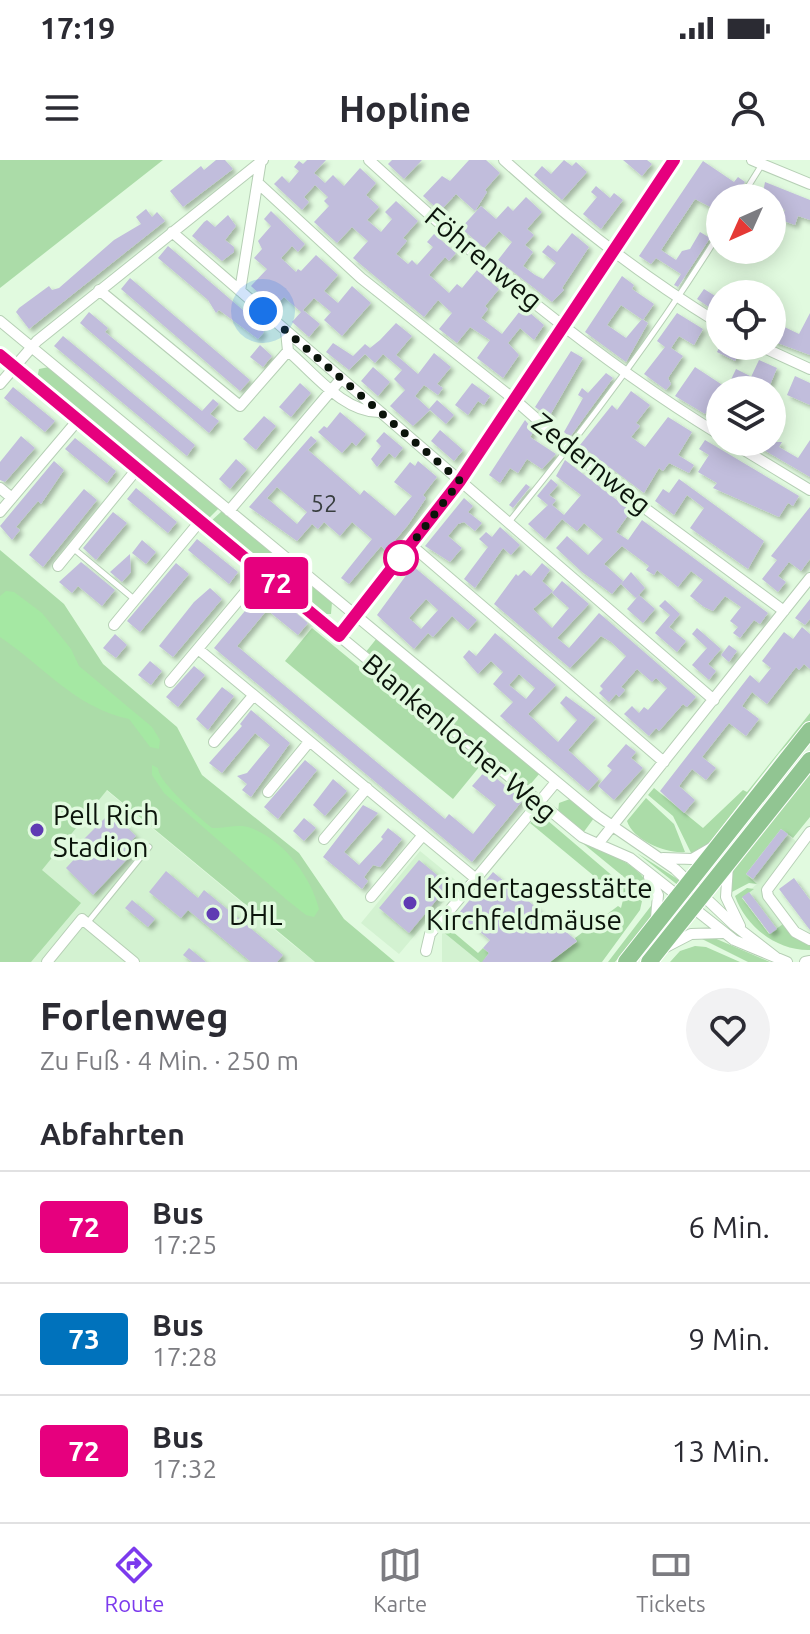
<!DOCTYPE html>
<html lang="de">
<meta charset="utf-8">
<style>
body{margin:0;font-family:Ubuntu,sans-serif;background:#f2f2f3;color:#2b2b33;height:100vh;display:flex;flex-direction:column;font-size:30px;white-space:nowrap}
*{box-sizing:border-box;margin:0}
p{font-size:26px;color:#7c7c81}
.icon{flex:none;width:44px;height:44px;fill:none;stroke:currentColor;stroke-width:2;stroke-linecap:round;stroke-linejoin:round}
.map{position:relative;height:802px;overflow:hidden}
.side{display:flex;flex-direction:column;background:#fff;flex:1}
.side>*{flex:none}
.badge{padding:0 16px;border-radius:6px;font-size:28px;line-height:52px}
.needle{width:52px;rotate:225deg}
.tools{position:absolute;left:706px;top:24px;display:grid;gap:16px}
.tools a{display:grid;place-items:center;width:80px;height:80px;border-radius:50%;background:#fff;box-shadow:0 4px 20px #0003;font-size:40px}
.you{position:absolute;width:40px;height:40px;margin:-20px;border:6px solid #fff;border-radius:50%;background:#1a73e8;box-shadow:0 0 0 12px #1a73e833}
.map>.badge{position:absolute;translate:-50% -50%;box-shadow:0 0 0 4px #fff}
h2{padding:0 40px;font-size:30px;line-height:72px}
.round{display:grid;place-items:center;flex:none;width:84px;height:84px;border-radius:42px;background:#f2f2f3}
.summary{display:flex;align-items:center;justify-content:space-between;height:136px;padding:0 40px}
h1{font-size:38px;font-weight:700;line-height:60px}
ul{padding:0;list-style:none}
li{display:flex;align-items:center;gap:24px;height:112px;padding:0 40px;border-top:2px solid #e1e1e2}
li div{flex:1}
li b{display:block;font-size:30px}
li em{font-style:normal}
li .badge{min-width:88px;font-weight:700;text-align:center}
.status{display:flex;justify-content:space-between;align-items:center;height:56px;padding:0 40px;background:#fff;direction:ltr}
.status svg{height:22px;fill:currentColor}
header{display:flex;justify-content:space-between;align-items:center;height:104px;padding:0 40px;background:#fff;font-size:36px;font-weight:700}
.tabs{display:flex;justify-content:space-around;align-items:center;height:112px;border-top:2px solid #e1e1e2;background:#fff;font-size:22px;color:#7c7c81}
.tabs a{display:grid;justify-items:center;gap:4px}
.tabs .current{color:#7c3aed}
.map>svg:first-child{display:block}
.built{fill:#d3f2d1}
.green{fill:#abdca8}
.water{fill:#a5e8a3}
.building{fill:#c1bddc;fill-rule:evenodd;filter:url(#shadow)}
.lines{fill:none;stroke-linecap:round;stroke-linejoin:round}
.service-casing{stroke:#b6cfb5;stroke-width:7}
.minor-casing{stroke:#b6cfb5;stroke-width:12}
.primary-casing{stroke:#fff;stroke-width:18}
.service{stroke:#fff;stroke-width:5}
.minor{stroke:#fff;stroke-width:10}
.primary{stroke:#91c592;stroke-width:16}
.line-casing{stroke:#fff;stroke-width:18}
.line{stroke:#e6007e;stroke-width:12}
.walk{stroke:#0b140b;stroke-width:8;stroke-dasharray:0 14.4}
.stop-dot{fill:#fff;stroke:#e6007e;stroke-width:4}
.poi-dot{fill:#5f3bb3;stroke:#e1fadf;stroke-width:3}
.labels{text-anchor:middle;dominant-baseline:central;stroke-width:7;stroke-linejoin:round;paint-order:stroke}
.number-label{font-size:24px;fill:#383e3f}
.street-label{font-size:28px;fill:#0b140b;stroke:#e1fadf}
.poi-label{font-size:28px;fill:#0b140b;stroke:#e1fadf;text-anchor:start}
</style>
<div class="status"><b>17:19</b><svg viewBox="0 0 49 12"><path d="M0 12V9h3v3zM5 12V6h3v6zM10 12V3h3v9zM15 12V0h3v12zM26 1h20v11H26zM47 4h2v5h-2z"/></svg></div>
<header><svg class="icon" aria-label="menu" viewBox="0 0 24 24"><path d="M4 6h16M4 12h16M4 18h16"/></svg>Hopline<svg class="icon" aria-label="person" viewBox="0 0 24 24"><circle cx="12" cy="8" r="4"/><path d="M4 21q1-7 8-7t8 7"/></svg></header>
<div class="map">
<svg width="810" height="802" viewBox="0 0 810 802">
<defs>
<filter id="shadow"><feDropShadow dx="3.5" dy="3.5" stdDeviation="2" flood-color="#0004"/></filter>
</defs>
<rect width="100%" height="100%" fill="#e1fadf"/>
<path class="built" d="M106 630 292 784 315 802H0V742L10 749Z
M781 669 797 682 764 724 763 729 783 764 770 774 742 737 757 724 745 715Z
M420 691 459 723 399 794 361 763Z
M442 771 480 802H442Z"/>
<path class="green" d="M0 0H163L0 128Z
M49 207 219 348 207 360 37 219 39 209Z
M222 351 332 442 331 454H321L210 362Z
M0 390 64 444 103 504 177 567 202 615 299 693 344 759 395 802H315L107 630 42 710 81 743 31 802H0Z
M312 468 480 606 453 639 285 501Z
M377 478 540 613 528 627 365 493Z
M810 553V561L779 593 707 686 692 695 673 656 648 635 654 628 703 668 743 630 747 632Z
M810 609V657L793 678 781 669 746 714 757 724 749 723 730 733 732 708Z
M646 638 674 664 685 692C666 694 633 680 627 661Z
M570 639 594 658 583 673 558 652 559 643Z
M538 658 547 660 642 741 640 750 602 802H550L577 782 575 778 618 746 621 748 623 740 530 663Z
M580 681C607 693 642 703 653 734L641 731Z
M637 693 682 722 679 726Z
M747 728 754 729 742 738 769 774 783 764 798 779 810 784V790C777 791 746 767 735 736Z
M654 742 652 757 615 802H608Z
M446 766 478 793 483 788 489 793 484 800 486 802H480L442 771Z
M712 777 770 802H748L702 779Z
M695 786 706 787 740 802H670L680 791Z"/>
<path class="water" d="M6 431 14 432 42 453 71 489 79 506 152 567 160 580 159 589 150 587 129 559C74 547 45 507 0 477V436Z
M152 605 158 608C158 622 200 658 212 668 225 669 238 663 251 668 284 680 311 717 319 749L314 757 306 755 287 740 164 633 152 615Z"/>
<path class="building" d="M216 0H225L233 9 183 47 170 31 201 6 204 10Z
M307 0H326L314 13 325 23 333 15 344 26 360 8 376 23 366 35 379 47 367 60 381 72 392 59 385 52 396 41 418 61 403 78 407 81 396 94 408 104 412 100 417 105 433 87 427 82 434 74 456 93 449 101 445 97 429 115 449 133 457 124 462 128 477 110 499 129 485 146 488 149 481 158 502 174 523 147 544 165 534 180 520 168 508 183 519 195 503 218 477 198 490 180 470 167 457 183 439 169 452 153 438 140 424 157 353 98 368 81 352 67 337 83 314 62 329 46 324 41 328 37 315 25 304 37 309 42 302 50 274 24 282 16 289 23 299 11 294 7 299 1 303 4Z
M392 0H422L404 19 388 4Z
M469 0H486L500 13 485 30 487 32 475 51 456 34 440 51 423 36 442 16 450 21Z
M564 0 572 6 576 2 587 12 562 40 534 15 542 6 551 14Z
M623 0H647L652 4 642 16Z
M703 1 734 22 738 17 745 22 737 34 728 32 720 38V52L695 39 661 90 676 100 682 91 690 89 700 72 710 78 678 127 674 125 681 114 656 98 651 104 639 96Z
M765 22 810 40V60L798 56 795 65 781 60 785 50 772 45V38H762Z
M596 26 610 38 614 33 623 40 601 69 583 54 597 37 591 32Z
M526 37 542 52 527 69 534 75 525 85 533 92 523 106 535 115 543 119 556 103 542 92 548 85 557 92 572 73 589 87 562 128 564 130 552 142 498 100 512 82 499 71 484 88 461 68 481 46 496 59 508 46 513 51Z
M146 49 152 57 157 52 165 61 29 169 16 152 19 148 49 126 52 130 59 128 114 80 141 64 136 57Z
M271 51 305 84 298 92 292 86 281 98 296 112 298 109 301 111 316 95 338 115 324 131 338 143 352 126 371 143 342 176 324 160 331 152 314 138 303 150 320 164 309 177 292 162 301 152 284 137 274 147 251 126 267 109 254 98 262 89 258 81 271 66 264 59Z
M228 55 236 66 225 80 234 87V92L222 101 192 76 204 62 207 60 215 67Z
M168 86 251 157 264 172 258 179 219 150 216 153 208 140 158 98Z
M622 116 634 125 632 129 654 144 643 160 621 145 607 165 626 178 642 159 648 163 626 202 585 172Z
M130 118 250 220 240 231 121 129Z
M704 129 720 139 715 151 697 139Z
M89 152 108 168 105 172 202 251 213 239 219 244 210 254 219 261 209 273 80 163Z
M677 153 703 169 694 185 679 176 671 188 683 196 668 218 671 224 666 230 644 214 665 187 657 181Z
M810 153V195L772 181V161L799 174Z
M396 163 412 176 396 195 418 214 434 193 451 207 437 224 443 228 438 235 424 225 415 236 429 249 437 240 454 255 446 264 430 250 413 266 390 246 405 230 394 219 402 210 383 194 375 203 365 194 349 210 326 192 333 183 353 196 365 184 370 188 380 180Z
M63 176 195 285 187 296 54 186Z
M260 185 272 196 263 207 250 197Z
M720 186 741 190 735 201 717 192Z
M571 191 583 198 549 257 535 247Z
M759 200 777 208 770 225 751 217Z
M373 207 390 222 378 236 361 221Z
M695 207 727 228 736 209 750 216 744 230H720V237L716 235 705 254 675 236Z
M606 213 613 218 570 277 564 272 583 238 578 235 582 228 588 233Z
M795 216 810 223V245L787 235Z
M300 223 311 233 291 257 279 247Z
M472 223 490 236 484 245 478 241 468 255 455 245Z
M13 227 55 261 45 272 4 238Z
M631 231 650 245 636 263 640 266 631 277 645 287 668 257 692 272 678 295 694 305 689 313 669 303 663 311 659 308 644 333 580 285 612 245 617 250Z
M340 252 366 274 356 286 352 282 342 293 318 272 324 266 327 268Z
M264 256 276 266 256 290 243 279Z
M525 260 534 271 530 277 556 294 542 309 527 299 518 313 510 308 500 323 489 315Z
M440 270 463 290 454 301 431 281Z
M384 272 403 288 395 298 389 293 377 307 371 299 381 286 376 281Z
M21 276 35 288 5 322 0 320V302Z
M311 276 317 281 308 290 360 335 364 330 395 356 412 336 394 322 410 302 415 306 418 301 437 317 423 335 426 338 408 365 386 391 381 386 349 424 341 418 372 379 352 362 340 376 324 362 318 369 312 364 297 381 249 347ZM277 327 307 352 297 364 267 338Z
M75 278 116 311 107 323 65 289Z
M705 280 799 336 793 346 788 343 779 357 713 328 717 323 698 312 709 295 699 289Z
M810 280V317L750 282H782L779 287 798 298Z
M236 299 247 309 230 329 219 319Z
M565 300 631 351 616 372 628 380 642 360 768 453 760 464 754 460 740 478 733 473 738 467 730 461 741 447 725 436 713 451 704 447 690 436 703 420 691 411 678 427 657 410 654 415 646 410 649 406 622 386 604 404 623 421 612 434 582 412 556 388 567 376 588 395 603 379 584 363 577 371 562 359 545 379 528 364 548 345 537 336 551 319 558 325 549 335 556 340 552 345 564 355 581 335 556 316Z
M54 301 64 310 41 344 38 341 16 367 20 370 12 380 0 366Z
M679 319 764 381 748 409 690 368 704 348 695 341 687 335 674 355 655 341 663 329 669 333Z
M526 324 530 327 513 348 509 345Z
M136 328 177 362 168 373 127 339Z
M84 329 97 340 43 407 29 395Z
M464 338 473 346 468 352 482 363 475 371 464 362 458 364 448 376 462 388 450 402 425 386Z
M810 347V399L801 411 789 402 778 416 786 422 778 432 762 419 777 400 771 396Z
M113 352 127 363 96 400 83 388Z
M500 367 520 385 511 395 503 388 475 428 464 419 488 387 479 379 486 372 492 377Z
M197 379 238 412 229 424 188 390Z
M142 380 156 392 146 404 132 393Z
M130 394 131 412 122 422 110 412Z
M81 402 115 430 102 446 78 426 72 433 59 422Z
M176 403 189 414 140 472 127 461Z
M542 403 550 410 542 421 553 431 533 449 552 468 569 448 552 433 562 421 589 444 557 478 569 488 599 453 696 537 687 547 683 544 659 571 656 568 649 576 624 554 632 546 639 553 644 547 648 550 667 528 656 518 652 522 637 509 621 527 625 530 619 537 616 534 609 542 599 533 603 529 600 526 626 496 611 482 601 476 570 508 494 444 516 414 518 416 524 410 531 416Z
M413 406 477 460 468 470 452 456 433 477 428 473 414 489 377 455ZM426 439 438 450 421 469 409 458Z
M631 412 645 428 636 438 621 424Z
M265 427 308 463 298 475 267 450 237 486 445 659 449 654 473 674 496 645 472 626 486 610 523 640 472 702 214 488Z
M210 428 222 439 173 497 159 486 194 442Z
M639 435 655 449 643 463 627 449Z
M810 439V459L805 465 795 458Z
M665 440 680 454 669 467 686 481 677 492 655 473 670 455 659 446Z
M802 467 810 474V509L804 504 799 510 796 507 767 544 752 532 742 546 759 559 746 576 729 563 702 597 716 608 706 620 692 609 679 626 695 640 684 653 660 631 750 515 759 523 771 508 762 501 784 472 793 479Z
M697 468 721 489 708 504 716 511 709 520 692 505 707 488 692 474Z
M495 473 556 525 528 554 558 582 577 560 560 543 566 536 596 558 568 590 599 619 588 631 500 556 513 542 493 524 503 512 491 501 478 514 463 497 469 490 476 496ZM519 514 535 528 526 539 509 525Z
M115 474 127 485 116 498 103 488Z
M729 485 737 491 729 502 721 495Z
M150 501 162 511 151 525 138 515Z
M194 506 205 515 178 547 166 537Z
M222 527 234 536 208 570 196 559Z
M251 550 290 583 251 637 242 630 247 624 237 616 247 613 270 585 255 573 222 613 209 603 242 566 240 564Z
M626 584 636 592 631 598 643 608 614 640 598 626 612 610 607 606Z
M305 600 317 610 278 659 264 647Z
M333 619 347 631 325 656 313 645Z
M363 645 378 653 344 692 359 705 383 679 381 677 388 668 402 679 380 707 373 705 364 717 368 721 362 729 323 697Z
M111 652 136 676 124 688 131 695 93 735 66 708 82 691 77 686Z
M304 658 316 668 304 681 293 671Z
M781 669 788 674 753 719 746 714Z
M419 700 449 725 409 773 379 748Z
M166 711 198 738 204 730 283 795 277 802H251L188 750 181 758 149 732Z
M493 712 499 717 577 781 550 802H482L489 793 483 788 490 780 458 754Z
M794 718 810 740V770L779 729Z
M749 732 777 769 770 774 742 737Z
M132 740 155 759 148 767 125 748Z
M189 788 206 802H192L183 795Z"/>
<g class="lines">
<g class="service-casing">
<path id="service" d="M741 38 761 6
M509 362C585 269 657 174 720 72
M74 389 134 439
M88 762 149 687"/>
</g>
<g class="minor-casing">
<path id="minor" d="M369 0C478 100 594 198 720 275
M504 0C571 61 643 117 720 164
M752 0 810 24
M259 24 361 118 515 240 604 318 784 451
M172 72 714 540
M99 130 240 246 288 191
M240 131 261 0
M0 161 598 656 675 709 734 765 778 799
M286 171 288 191C314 213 344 253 380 252
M760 186 810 209
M0 195 582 677 630 698 734 780 787 802
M0 224 37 181 263 0
M731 282 810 330
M0 328 12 338
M229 351 341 219
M0 352 78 260
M411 385 664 602
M58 406 137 309
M114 465 201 360
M339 476 460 321 674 0
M198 489 475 718
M170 522 263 411
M214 582 253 536
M268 632 309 582
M810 672 767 730 768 736 795 772 810 780
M324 679 367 628
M598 684 810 418
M663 698 692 699 711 688
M728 705 726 737 740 766
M649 717 658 735 656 758
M371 737 423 675
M664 788 691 774 723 773
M426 791 430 774 556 622
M47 802 82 759 134 802
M805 802 810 801"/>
</g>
<g class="primary-casing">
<path id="primary" d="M626 802 810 570
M649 802 810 600"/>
</g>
<use href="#service" class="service"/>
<use href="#minor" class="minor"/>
<use href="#primary" class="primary"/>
</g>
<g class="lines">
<g class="line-casing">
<path id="line" d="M0 195 339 476 460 321 674 0"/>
</g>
<use href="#line" class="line"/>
<path class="walk" d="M263 151 460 321 401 398"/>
</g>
<circle class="stop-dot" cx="401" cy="398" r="16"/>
<g class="poi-dot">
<circle cx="37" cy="670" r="8"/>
<circle cx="410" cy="743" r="8"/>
<circle cx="213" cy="754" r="8"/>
</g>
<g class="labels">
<g class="number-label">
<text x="324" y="343">52</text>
</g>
<g class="street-label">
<text transform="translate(484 98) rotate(40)">Föhrenweg</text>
<text transform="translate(592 303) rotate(39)">Zedernweg</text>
<text transform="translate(460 577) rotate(40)">Blankenlocher Weg</text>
</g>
<g class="poi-label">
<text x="53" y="654">Pell Rich<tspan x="53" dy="32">Stadion</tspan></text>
<text x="426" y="727">Kindertagesstätte<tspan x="426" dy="32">Kirchfeldmäuse</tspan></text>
<text x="229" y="754">DHL</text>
</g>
</g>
</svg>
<div class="tools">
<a><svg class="needle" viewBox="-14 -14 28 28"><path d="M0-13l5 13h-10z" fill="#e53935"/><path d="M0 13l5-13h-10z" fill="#7c7c81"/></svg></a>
<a><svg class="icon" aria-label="locate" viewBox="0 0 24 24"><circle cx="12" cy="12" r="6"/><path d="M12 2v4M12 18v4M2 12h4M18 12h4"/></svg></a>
<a><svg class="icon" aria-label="layers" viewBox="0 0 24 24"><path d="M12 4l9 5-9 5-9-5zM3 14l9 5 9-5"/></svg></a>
</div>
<div class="you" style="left:263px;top:151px"></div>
<b class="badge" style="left:276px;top:423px;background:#e6007e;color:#fff">72</b>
</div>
<section class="side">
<div class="summary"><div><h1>Forlenweg</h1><p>Zu Fuß · 4 Min. · 250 m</p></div><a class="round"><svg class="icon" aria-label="heart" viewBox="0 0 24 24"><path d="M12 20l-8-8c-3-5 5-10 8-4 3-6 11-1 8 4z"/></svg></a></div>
<h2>Abfahrten</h2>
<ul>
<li><span class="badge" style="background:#e6007e;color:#fff">72</span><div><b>Bus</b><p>17:25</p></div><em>6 Min.</em></li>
<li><span class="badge" style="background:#0072bc;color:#fff">73</span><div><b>Bus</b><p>17:28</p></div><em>9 Min.</em></li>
<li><span class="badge" style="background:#e6007e;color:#fff">72</span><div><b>Bus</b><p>17:32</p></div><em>13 Min.</em></li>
</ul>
</section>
<nav class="tabs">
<a class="current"><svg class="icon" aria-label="directions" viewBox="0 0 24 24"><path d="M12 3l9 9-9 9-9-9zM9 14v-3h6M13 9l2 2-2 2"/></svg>Route</a>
<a><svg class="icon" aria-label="map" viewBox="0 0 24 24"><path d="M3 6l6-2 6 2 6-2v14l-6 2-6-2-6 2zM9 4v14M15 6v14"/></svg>Karte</a>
<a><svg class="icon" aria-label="tickets" viewBox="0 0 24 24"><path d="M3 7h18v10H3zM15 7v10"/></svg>Tickets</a>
</nav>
